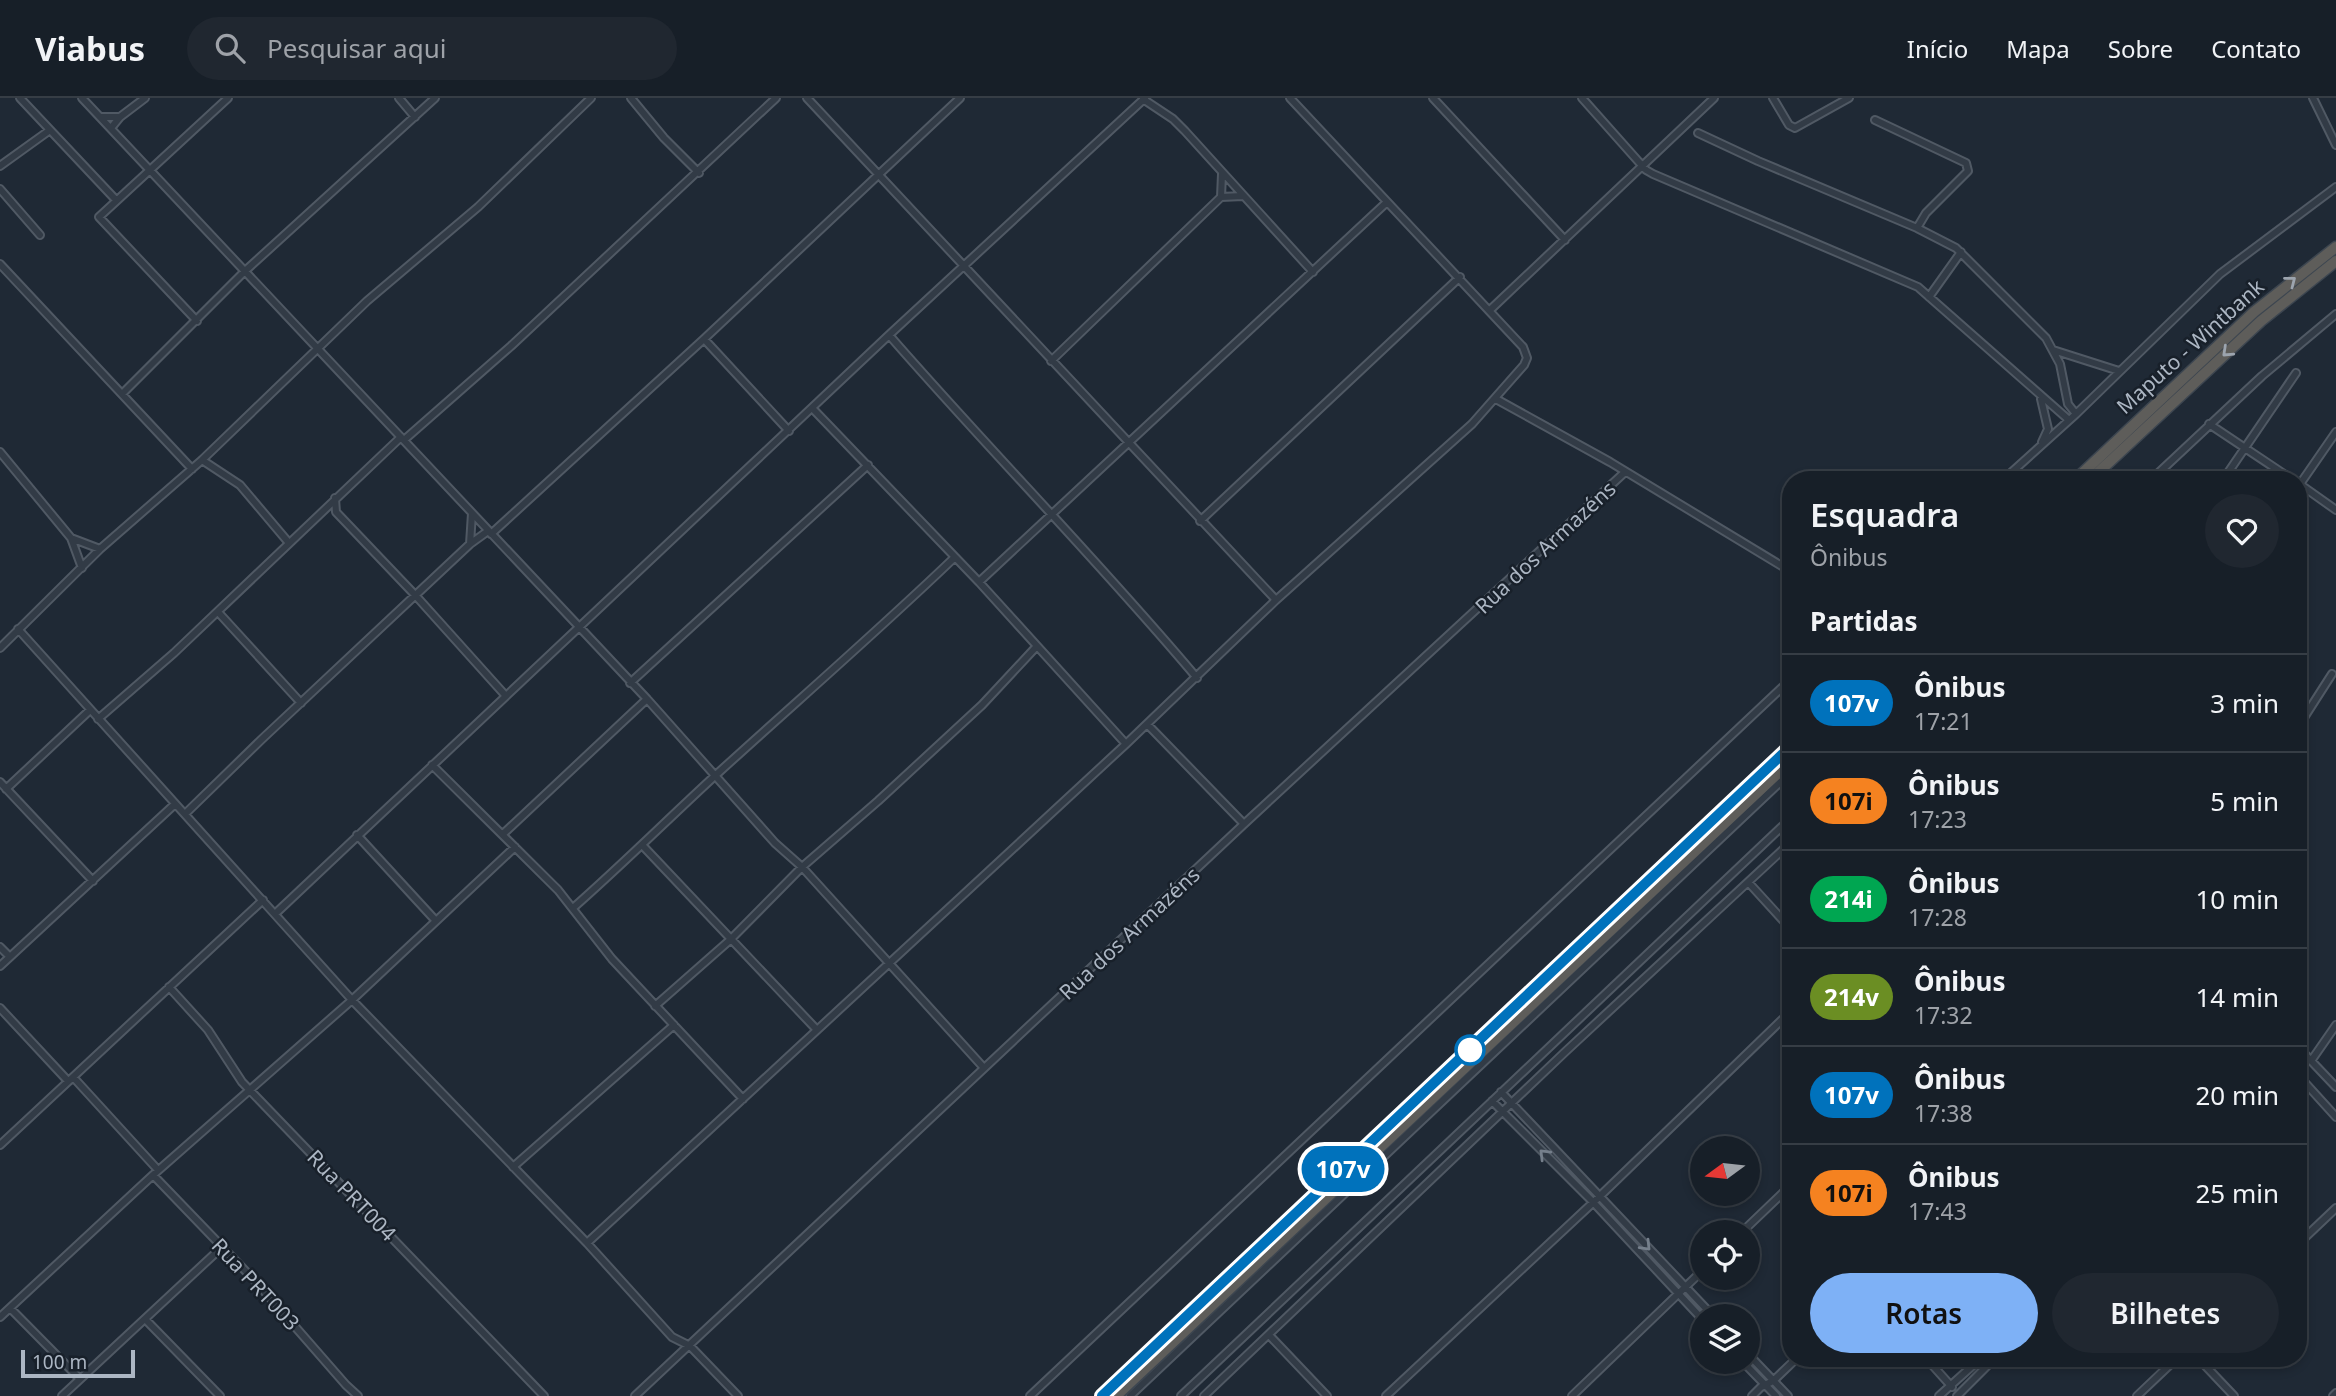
<!DOCTYPE html>
<html lang="pt">
<meta charset="utf-8">
<style>
body{margin:0;font-family:"Noto Sans",sans-serif;background:#202730;color:#f1f3f6;height:100vh;display:flex;flex-direction:column;font-size:26px;white-space:nowrap}
*{box-sizing:border-box;margin:0}
p{font-size:23px;color:#9ea2a8}
.icon{flex:none;width:38px;height:38px;fill:none;stroke:currentColor;stroke-width:2;stroke-linecap:round;stroke-linejoin:round}
.map{position:relative;flex:1;overflow:hidden}
.side{position:absolute;left:1782px;top:373px;width:525px;height:896px;display:flex;flex-direction:column;background:#171f28;border-radius:28px;box-shadow:0 4px 10px #0003,0 0 0 2px #363d45}
.side>*{flex:none}
.badge{padding:0 14px;border-radius:23px;font-size:24px;line-height:46px}
.needle{width:46px;rotate:255deg}
.fabs{position:absolute;left:1690px;top:1038px;display:grid;gap:14px}
.fabs a{display:grid;place-items:center;width:70px;height:70px;border-radius:50%;background:#171f28;box-shadow:0 4px 10px #0003,0 0 0 2px #363d45;font-size:35px}
.scale{position:absolute;left:21px;bottom:18px;width:114px;box-sizing:border-box;padding-left:7px;border:4px solid #acb6c3;border-top:0;font-size:19px;line-height:24px;white-space:nowrap;color:#acb6c3;-webkit-text-stroke:5px #18202a;paint-order:stroke}
.map>.badge{position:absolute;translate:-50% -50%;box-shadow:0 0 0 4px #fff}
h2{padding:0 28px;font-size:26px;line-height:63px}
.round{display:grid;place-items:center;flex:none;width:74px;height:74px;border-radius:37px;background:#202730}
.headline{display:flex;align-items:center;justify-content:space-between;height:119px;padding:0 28px}
h1{font-size:33px;font-weight:600;line-height:52px}
.cta{display:flex;gap:14px;margin-top:auto;padding:14px 28px}
.cta a{flex:1;height:80px;border-radius:42px;background:#7eb1f6;color:#111;font-size:28px;font-weight:600;line-height:80px;text-align:center}
.cta a+a{background:#202730;color:#f1f3f6}
ul{padding:0;list-style:none}
li{display:flex;align-items:center;gap:21px;height:98px;padding:0 28px;border-top:2px solid #363d45}
li div{flex:1}
li b{display:block;font-size:26px}
li em{font-style:normal}
li .badge{min-width:77px;font-weight:700;text-align:center}
header{display:flex;align-items:center;gap:42px;box-sizing:border-box;height:98px;padding:0 35px;background:#171f28;border-bottom:2px solid #363d45}
header strong{font-size:33px}
nav{display:flex;gap:38px;margin-inline-start:auto;font-size:24px}
.search{width:490px;height:63px;background:#202730;display:flex;align-items:center;gap:18px;box-sizing:border-box;padding:0 24px;border-radius:38px;color:#9ea2a8;font-size:26px}
.map>svg:first-child{display:block}
.lines{fill:none;stroke-linecap:round;stroke-linejoin:round}
.minor-casing{stroke:#505964;stroke-width:10}
.trunk-casing{stroke:#3d4650;stroke-width:13}
.minor{stroke:#323b46;stroke-width:6}
.trunk{stroke:#5e5d5a;stroke-width:10}
.oneway{stroke:#9ca4ae}
.oneway2{stroke:#757f8b}
.line-casing{stroke:#fff;stroke-width:16}
.line{stroke:#0072bc;stroke-width:10}
.stop-dot{fill:#fff;stroke:#0072bc;stroke-width:3.5}
.labels{text-anchor:middle;dominant-baseline:central;stroke-width:5;stroke-linejoin:round;paint-order:stroke}
.street-label{font-size:21px;fill:#acb6c3;stroke:#18202a}
</style>
<header>
<strong>Viabus</strong>
<div class="search"><svg class="icon" aria-label="search" viewBox="0 0 24 24"><circle cx="10" cy="10" r="6"/><path d="M15 15l6 6"/></svg>Pesquisar aqui</div>
<nav><a>Início</a><a>Mapa</a><a>Sobre</a><a>Contato</a></nav>
</header>
<div class="map">
<svg width="2336" height="1298" viewBox="0 0 2336 1298">
<rect width="100%" height="100%" fill="#1f2935"/>
<g class="lines">
<g class="minor-casing">
<path id="minor" d="M20 0 116 102
M82 0 647 601 775 745 802 769 984 970
M399 0 415 19
M631 0 664 40 699 75
M807 0 1276 502
M1433 0 1565 142
M1582 0 1646 72 1653 76 1918 189 2069 322
M1773 0 1789 27 1795 30 1849 0
M2313 0 2336 47
M1143 1 1173 21 1185 33 1313 174
M100 19H120
M1875 22 1966 65 1968 73 1926 115 1917 130
M111 30 120 19 145 0
M1698 35 1758 63 1917 130 1956 150 2046 240 2060 266 2068 306 2076 316
M0 68 50 32
M0 91 40 137
M1221 99 1222 76
M0 166 192 371
M1929 199 1961 154
M1490 212 1714 0
M197 223 99 119 228 0
M889 237C990 353 1098 462 1197 580
M704 241 789 333
M2053 252 2119 273
M1051 263 1221 99 1243 98
M122 296 245 173 435 0
M1496 301 1610 364 1790 473
M2041 301 2048 331 2042 344
M813 311 979 484 1126 646
M2209 326 2293 382
M404 342 511 248 776 0
M0 354 71 440 100 451
M202 362 240 387 289 445
M2003 382 2076 316 2220 176 2336 89
M2151 382 2262 278 2336 216
M2223 382 2296 275
M2298 385 2336 412
M2298 389 2336 334
M335 400 336 414 416 498 505 597
M1200 423 1460 179
M491 436 704 241 960 0
M71 440 82 470
M470 446 472 415
M979 484 1387 104
M218 514 301 605
M18 531 352 902 587 1145 672 1239 690 1248 738 1298
M0 550 100 451 202 362 367 203 478 109 591 0
M630 585 868 367
M98 621 174 555 401 339
M1147 626 1244 726
M2298 629 2332 576
M432 667 558 792 612 861 743 1001
M0 684 93 783
M6 691 90 612
M185 716 262 641 470 446 488 433
M503 736 647 601
M357 737 436 823
M643 748 817 932
M1748 784 1790 830
M573 810C623 766 669 720 718 675 797 603 878 533 955 459
M276 815 889 237 1145 0
M0 849 10 859
M0 868 175 706
M169 889 208 932 242 984 544 1298
M655 908 730 842 802 769 878 703 982 607 1037 548
M0 910 68 983
M2298 949 2336 989
M2311 963 2336 927
M2298 977 2336 1019
M73 979 158 1072
M1501 994 1713 1218
M1492 1003 1593 1104 1703 1222
M0 1047 263 802
M513 1069 674 927
M153 1077 257 1185 346 1287 358 1298
M1742 1134 1790 1088
M587 1145 1126 646 1276 502 1472 326 1524 267 1527 260 1523 249 1290 0
M2298 1146 2336 1110
M10 1210 80 1281
M0 1219 153 1077 352 902 515 749
M145 1221 220 1298
M1269 1237 1327 1298
M1748 1256 1788 1298
M1926 1260 1952 1289
M2198 1260 2234 1298
M1743 1264 1776 1298
M62 1298 222 1149
M635 1298 1244 726 1625 374
M1030 1298 1790 582
M1130 1298 1790 675
M1181 1298 1790 721
M1204 1298 1565 954 1790 745
M1386 1298 1599 1099 1790 914
M1572 1298 1703 1172
M1752 1298 1761 1289 1773 1283 1797 1260
M1939 1298 1981 1260
M1957 1298 1995 1260
M2137 1298 2177 1260
M2333 1298 2336 1295"/>
</g>
<g class="trunk-casing">
<path id="trunk" d="M2075 382 2254 214 2336 149
M2090 382 2261 223 2336 163
M1102 1298 1790 649
M1116 1298 1790 664"/>
</g>
<use href="#minor" class="minor"/>
<use href="#trunk" class="trunk"/>
</g>
<defs><path id="oneway-chevron" d="M-2-3.5L2.5 0L-2 3.5" fill="none" stroke-width="1.6" stroke-linecap="round" stroke-linejoin="round" transform="scale(1.75)"/></defs>
<g class="oneway">
<use href="#oneway-chevron" transform="translate(2291 183) rotate(-38)"/>
<use href="#oneway-chevron" transform="translate(2227 254) rotate(137)"/>
</g>
<g class="oneway2">
<use href="#oneway-chevron" transform="translate(1544 1056) rotate(-135)"/>
<use href="#oneway-chevron" transform="translate(1646 1148) rotate(46)"/>
</g>
<g class="lines">
<g class="line-casing">
<path id="line" d="M1102 1298 1790 649"/>
</g>
<use href="#line" class="line"/>
</g>
<circle class="stop-dot" cx="1470" cy="952" r="14"/>
<g class="labels">
<g class="street-label">
<text transform="translate(2190 248) rotate(-42)">Maputo - Wintbank</text>
<text transform="translate(1545 449) rotate(-43)">Rua dos Armazéns</text>
<text transform="translate(1129 835) rotate(-43)">Rua dos Armazéns</text>
<text transform="translate(352 1097) rotate(46)">Rua PRT004</text>
<text transform="translate(256 1186) rotate(47)">Rua PRT003</text>
</g>
</g>
</svg>
<div class="fabs">
<a><svg class="needle" viewBox="-14 -14 28 28"><path d="M0-13l5 13h-10z" fill="#e53935"/><path d="M0 13l5-13h-10z" fill="#9ea2a8"/></svg></a>
<a><svg class="icon" aria-label="locate" viewBox="0 0 24 24"><circle cx="12" cy="12" r="6"/><path d="M12 2v4M12 18v4M2 12h4M18 12h4"/></svg></a>
<a><svg class="icon" aria-label="layers" viewBox="0 0 24 24"><path d="M12 4l9 5-9 5-9-5zM3 14l9 5 9-5"/></svg></a>
</div>
<div class="scale">100 m</div>
<b class="badge" style="left:1343px;top:1071px;background:#0072bc;color:#fff">107v</b>
<section class="side">
<div class="headline"><div><h1>Esquadra</h1><p>Ônibus</p></div><a class="round"><svg class="icon" aria-label="heart" viewBox="0 0 24 24"><path d="M12 20l-8-8c-3-5 5-10 8-4 3-6 11-1 8 4z"/></svg></a></div>
<h2>Partidas</h2>
<ul>
<li><span class="badge" style="background:#0072bc;color:#fff">107v</span><div><b>Ônibus</b><p>17:21</p></div><em>3 min</em></li>
<li><span class="badge" style="background:#f58220;color:#111">107i</span><div><b>Ônibus</b><p>17:23</p></div><em>5 min</em></li>
<li><span class="badge" style="background:#00a651;color:#fff">214i</span><div><b>Ônibus</b><p>17:28</p></div><em>10 min</em></li>
<li><span class="badge" style="background:#6b8e23;color:#fff">214v</span><div><b>Ônibus</b><p>17:32</p></div><em>14 min</em></li>
<li><span class="badge" style="background:#0072bc;color:#fff">107v</span><div><b>Ônibus</b><p>17:38</p></div><em>20 min</em></li>
<li><span class="badge" style="background:#f58220;color:#111">107i</span><div><b>Ônibus</b><p>17:43</p></div><em>25 min</em></li>
</ul>
<div class="cta"><a>Rotas</a><a>Bilhetes</a></div>
</section>
</div>
